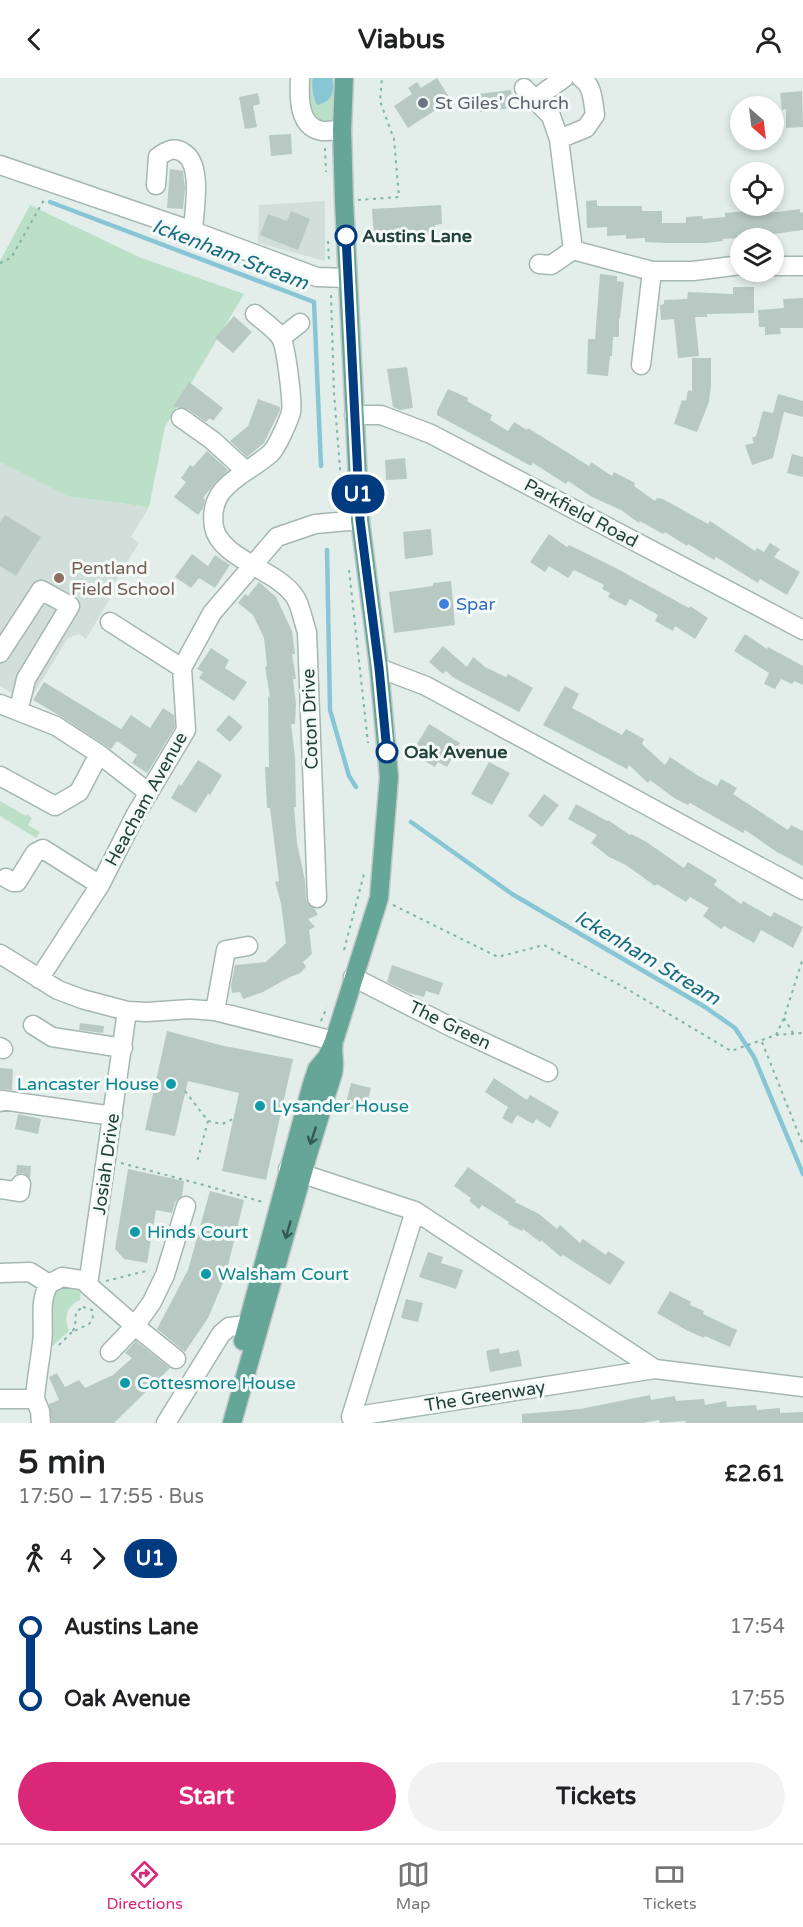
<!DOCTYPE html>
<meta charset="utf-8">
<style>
body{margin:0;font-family:"Varela Round",sans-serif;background:#f2f2f2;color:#202124;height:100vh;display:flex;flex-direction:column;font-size:22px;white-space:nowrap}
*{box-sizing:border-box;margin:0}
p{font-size:20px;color:#757577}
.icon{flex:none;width:33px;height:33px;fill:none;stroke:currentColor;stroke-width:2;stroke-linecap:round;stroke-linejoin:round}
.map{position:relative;height:1345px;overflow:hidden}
.details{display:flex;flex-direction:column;background:#fff;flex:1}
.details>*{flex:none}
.badge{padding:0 12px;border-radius:20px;font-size:21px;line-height:39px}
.needle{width:39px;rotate:152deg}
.controls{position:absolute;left:730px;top:18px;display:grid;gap:12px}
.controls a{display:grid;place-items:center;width:54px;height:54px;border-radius:50%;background:#fff;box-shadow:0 3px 9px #0003;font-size:30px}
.map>.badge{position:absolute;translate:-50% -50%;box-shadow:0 0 0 3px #fff}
.legs{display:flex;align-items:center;gap:9px;height:66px;padding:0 18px;font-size:20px}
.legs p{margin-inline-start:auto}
.overview{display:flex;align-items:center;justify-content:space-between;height:102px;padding:0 18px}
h1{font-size:33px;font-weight:800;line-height:45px}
.primary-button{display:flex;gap:12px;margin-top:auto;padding:12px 18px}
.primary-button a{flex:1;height:69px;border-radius:36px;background:#db2777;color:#fff;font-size:24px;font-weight:800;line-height:69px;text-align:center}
.primary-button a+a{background:#f2f2f2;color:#202124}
ul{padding:0 18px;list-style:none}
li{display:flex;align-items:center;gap:21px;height:72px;font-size:22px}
li i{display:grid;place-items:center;width:9px;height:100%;margin:0 8px;background:currentColor}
li i::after{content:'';width:15px;height:15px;margin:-8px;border:4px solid;border-radius:50%;background:#fff}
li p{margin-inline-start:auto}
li:first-child i{background:linear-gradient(#0000 50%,currentColor 0)}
li:last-child i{background:linear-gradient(currentColor 50%,#0000 0)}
header{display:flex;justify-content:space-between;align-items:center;height:78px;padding:0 18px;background:#fff;font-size:27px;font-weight:800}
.tabs{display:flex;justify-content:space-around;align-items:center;height:84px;border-top:2px solid #e0e0e0;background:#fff;font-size:16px;color:#757577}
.tabs a{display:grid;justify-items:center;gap:3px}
.tabs .current{color:#db2777}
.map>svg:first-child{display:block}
.built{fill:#d1ded9}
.green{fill:#bbe0c7}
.water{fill:#89c6d5}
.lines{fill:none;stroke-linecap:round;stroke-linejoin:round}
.stream{stroke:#89c6d5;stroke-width:4.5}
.building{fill:#b8c9c3}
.minor-casing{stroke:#a5b7b2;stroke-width:21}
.major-casing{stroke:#c1cac8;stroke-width:21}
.path{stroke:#82b3a6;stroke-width:2;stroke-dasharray:3 4.5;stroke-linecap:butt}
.minor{stroke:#fff;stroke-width:18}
.major{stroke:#66a698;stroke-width:18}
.oneway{stroke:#335a52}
.line-1-casing{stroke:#fff;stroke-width:14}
.line-1{stroke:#003b80;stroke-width:9}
.worship-dot{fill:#6b7280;stroke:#f4faf7;stroke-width:2}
.stop-1-dot{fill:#fff;stroke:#003b80;stroke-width:3}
.education-dot{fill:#8d6e63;stroke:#f4faf7;stroke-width:2}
.shop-dot{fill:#3f7fe0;stroke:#f4faf7;stroke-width:2}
.culture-dot{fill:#0f9aa8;stroke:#f4faf7;stroke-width:2}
.labels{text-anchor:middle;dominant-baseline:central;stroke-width:6;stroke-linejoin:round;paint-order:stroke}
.worship-label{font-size:18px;fill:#5b616d;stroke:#f4faf7;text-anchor:start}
.stop-label{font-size:18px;font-weight:bold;fill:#22413a;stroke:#f4faf7;text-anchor:start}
.street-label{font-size:18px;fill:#22413a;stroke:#f4faf7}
.education-label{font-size:18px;fill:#785e54;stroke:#f4faf7;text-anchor:start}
.shop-label{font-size:18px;fill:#366cbe;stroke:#f4faf7;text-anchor:start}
.culture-label{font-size:18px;fill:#0d838f;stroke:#f4faf7;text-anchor:start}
.water-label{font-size:20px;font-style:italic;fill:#186b80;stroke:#f4faf7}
</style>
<header><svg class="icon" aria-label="back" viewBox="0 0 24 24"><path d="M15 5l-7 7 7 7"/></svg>Viabus<svg class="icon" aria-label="person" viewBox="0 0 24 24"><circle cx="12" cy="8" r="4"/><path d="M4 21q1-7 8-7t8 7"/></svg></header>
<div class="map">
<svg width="803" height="1345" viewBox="0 0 803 1345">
<rect width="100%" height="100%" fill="#e3eeea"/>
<path class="built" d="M325 123V183L258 165 259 127Z
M0 384 67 418 149 429 131 459 139 465 112 509 115 512 86 561 79 556 68 560 28 625 0 608Z"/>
<path class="green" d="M309 0H336L335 43C309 49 309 19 309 0Z
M30 127 139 179 244 216 165 349 149 429 67 418 0 384V183Z
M0 723 26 738 27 736 32 740 28 747 40 754 36 760 0 738Z
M56 1207 81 1209 80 1222C66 1229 64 1238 69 1253L49 1271 46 1226Z"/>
<path class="water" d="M313 0H332C335 14 332 24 317 27 313 19 311 9 313 0Z"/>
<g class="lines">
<path class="stream" d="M50 124 314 224 321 388
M327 472 330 632 349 698 356 709
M411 744 512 816 705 929 735 950 754 979 803 1096"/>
</g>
<path class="building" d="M437 0 451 22 408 50 394 28 412 16 408 10 417 4 421 10Z
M511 12 513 30 480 34 478 16Z
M802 13 803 49 786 50V31L782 32 780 15Z
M258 15 260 26 253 28 257 49 245 51 239 19Z
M291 56 292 76 271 78 269 57Z
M170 91 183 93 185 110 183 131 167 130Z
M597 122V128H642V133H662V145H686V139L702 138 703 141 725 139V135L759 132 760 135 777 134 800 131V135L803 134V152L774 156V158L723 161V163L707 165H666L645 164V160L626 161V157L607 158V149L587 150 586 123Z
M441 127 442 146 435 147V155L374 158 372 131Z
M291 133 310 141 298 172 260 157 268 136 287 143Z
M600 196 617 198V203L624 204 620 240H619V259H613L612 278H610L608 298 587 296 588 261H595Z
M733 209H754V235L707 236V239H695L699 278 678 280 674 241 661 242 660 227 664 226V222L687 221 688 214 733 216Z
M803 220V250H780L781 256 765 257V249H759L758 232 784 230 783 221Z
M234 238 252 254 233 275 215 260Z
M692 280H711V308L709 324 697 354 674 346 682 322 686 323 688 312 692 313Z
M407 289 413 330 400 332 393 329 387 291Z
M189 304 223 330 213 343 210 340 206 344 187 331 173 329Z
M448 311 468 320 467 323 492 337 490 342 508 353 514 344 527 352 528 350 589 388 591 384 612 398 614 394 635 405 634 408 655 423 657 420 663 421 708 446 710 443 755 473 757 470 764 474 770 465 780 471 774 479 800 494 787 517 760 501 758 505 716 479 714 482 688 466 687 468 665 454 663 456 640 443 639 445 621 432 592 419 568 403 566 406 533 385 531 388 437 337V333Z
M778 316 803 323V339L784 334 773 380 752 387 745 367 754 365 752 360 756 358 763 333 773 335Z
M258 321 280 329V332L264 365 247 379 230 363 248 348Z
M207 373 228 392 215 405 203 420 205 421 203 430 198 437 174 419 186 404 181 400 190 387 193 389Z
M792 376 803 379V399L787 395Z
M405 380 407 401 386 402 385 382Z
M5 437 41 459 16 498 0 488V444Z
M431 451 433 477 405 481 403 454Z
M549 456 567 469 569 467 614 489 689 530 690 528 708 540 695 561 675 548 673 553 655 543 658 537 630 521 626 528 608 519 610 515 602 511 604 507 574 492 568 500 549 488 545 494 530 484Z
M192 476 208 488 215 477 230 487 215 510 199 500 191 510 175 499Z
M451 503 455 547 394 555 389 514 433 508V505Z
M259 504 276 519 292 553 295 576H292L296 601H293L296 626 295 646H291L295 679 296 729H294L297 765 305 803 306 821 308 826 315 831 318 837 308 841 315 849 309 852 312 876 303 884 306 889 300 895 288 900 263 914 243 921 240 914 232 915 231 908 235 887 266 884 286 865 281 825 275 804 279 803 270 730H267L265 689H269L268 618 270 619 265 589 267 588 264 560 253 537 238 525 245 516 248 518Z
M745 556 767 571 768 569 803 588V607L794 603 792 606 781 601 775 611 764 606 769 595 734 573Z
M443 568 467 589 473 579 485 589 506 599 508 596 533 610 519 634 454 600 446 593 443 596 429 584Z
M211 570 229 582 225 590 247 604 234 623 199 600 203 594 197 591Z
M44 604 121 651 131 637 150 650 163 630 174 637 175 649 147 695 132 685 137 677 117 663 111 671 62 639 33 622Z
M565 608 579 616 572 630 622 657 626 651 644 661 642 666 665 687 670 679 697 697 717 708 721 701 737 710 733 716 788 752 791 747 803 753V788L777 774 745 752 743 755 690 725 688 727 674 720 650 702 648 705 629 687 627 691 543 647Z
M229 637 243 649 230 664 216 652Z
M429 646 460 665 447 689 438 684 435 689 421 681 424 677 414 671Z
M198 682 222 697 210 717 208 716 196 735 171 720 179 706 181 708Z
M489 684 510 695 492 727 471 716Z
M544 716 559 727 542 749 528 738Z
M576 726 607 743 608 742 630 757 631 756 645 763 684 790 688 784 717 802 714 807 741 826 743 823 771 839 774 834 803 849 793 870 761 852 754 865 724 848 721 851 703 838 709 830 690 819 686 824 657 806 655 808 626 787 609 779 591 765 597 757 568 741Z
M392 887 443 905 439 917 426 913 424 919 409 915 387 904Z
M80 945 104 948 103 955 79 952Z
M167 953 224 968 293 981 266 1102 222 1093 239 1015 188 1003 175 1058 145 1052Z
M0 990 13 991 12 1012 0 1011Z
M494 1000 527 1022 530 1017 559 1034 550 1050 536 1041 533 1046 517 1037 512 1046 502 1040 508 1029 485 1014Z
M351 1005 371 1010 365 1034 345 1029Z
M18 1036 41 1041 38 1056 15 1051Z
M17 1087 31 1088 30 1100 23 1095 16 1096Z
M468 1089 516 1122 515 1124 539 1136 557 1151 560 1147 580 1165 583 1161 606 1177 608 1173 625 1184 610 1207 563 1177 561 1179 541 1162 540 1164 523 1151 522 1153 508 1146 509 1144 482 1127 479 1131 469 1123 471 1120 454 1108Z
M128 1091 184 1103 182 1118 175 1124 172 1135 156 1132 147 1185 124 1181 115 1171Z
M210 1113 244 1122 225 1200 208 1240 185 1274 157 1251 188 1192Z
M428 1174 443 1179 441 1185 463 1192 456 1211 419 1199Z
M670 1213 691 1224 690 1227 704 1233 703 1236 737 1252 730 1269 705 1258 704 1260 686 1252 657 1235Z
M406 1221 423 1225 418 1244 401 1240Z
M136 1263 170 1290 114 1345H52L49 1326 59 1322 49 1299 57 1295 65 1309 79 1302 85 1310 113 1297 132 1280 125 1275Z
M499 1270 500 1276 519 1272 522 1288 490 1294 486 1273Z
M650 1317 651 1322 675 1318 676 1323 704 1321 705 1327 726 1323 727 1329 756 1327 757 1332 780 1330V1335L803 1334V1345H686L685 1343 660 1345 659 1342 643 1345H522V1336L580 1331Z"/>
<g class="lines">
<g class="minor-casing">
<path id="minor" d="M300 0C299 19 298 50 323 53 329 53 336 52 342 52
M524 10 551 38 559 61 573 172 652 193H693L741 187
M535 21 564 0
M559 61 586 50 595 37C593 24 593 7 581 0
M0 87 193 153 317 199 347 200
M156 107 158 79C166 73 174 68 184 75 203 87 194 132 193 153
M539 186 551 187 573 172
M774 188H803
M255 236C263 243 278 253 282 262 286 271 293 324 291 334 289 342 277 369 271 375 247 397 207 406 214 449 220 481 278 492 295 519 301 528 303 543 307 554L317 820
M281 260 300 245
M641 287 652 193
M354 337H381L431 356 803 552
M181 340 212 362 246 393
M110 544 182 590
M0 575 41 512 70 528 26 601 21 622 17 632
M379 590 426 608 803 812
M0 626 56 648 99 676 149 715
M0 698 55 728 79 714 99 676
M6 800 13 804H17L35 775 43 771 100 807
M0 876 58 912 82 921 127 933 147 934 190 931 215 933 334 963
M353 899 449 948 548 994
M39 901 100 807 136 736 186 652 182 590 212 535 277 459 315 446 360 442
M215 933 226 872 248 868
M33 947 52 959 123 970
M0 969 3 971
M0 1024 2 1022 113 1038
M288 1091 415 1133 655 1291 803 1309
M0 1111 20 1114 21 1106
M415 1133 351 1339 655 1291
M0 1195 30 1194 49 1206
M110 1274 135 1248 88 1207 127 933
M176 1281 135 1248 152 1224 165 1197 186 1128
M0 1321H35C36 1302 40 1284 42 1265 45 1245 38 1225 49 1206L62 1199 88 1203
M35 1321 40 1333 41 1345
M166 1345 221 1256 229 1249 247 1247"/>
</g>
<g class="major-casing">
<path id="major" d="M243 1263 312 1006 317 991 327 979 334 963
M232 1345 308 1076 333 995C336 981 331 976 334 963L379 820 389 699 379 590 360 442 344 123 342 52 344 0"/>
</g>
<path class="path" d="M325 70 326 94
M358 122 399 119 394 61 380 23 382 0
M328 163 329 184
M0 185 11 180 45 120
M331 217 334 315 341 403
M349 492 368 665
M393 827 498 879 544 867 622 908 731 973 776 957 803 955
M344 872 364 796
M784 940 793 955
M321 943 327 929
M776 957 784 940 803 880
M762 964 803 1067
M185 1013 208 1043 197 1084
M208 1043 222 1046 233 1041
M121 1085 211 1109 263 1124
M106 1203 150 1192
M83 1229 92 1232 93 1241 89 1246 72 1254 75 1249 76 1234Z
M59 1267 72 1254"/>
<use href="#minor" class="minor"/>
<use href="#major" class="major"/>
</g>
<defs><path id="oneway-shaft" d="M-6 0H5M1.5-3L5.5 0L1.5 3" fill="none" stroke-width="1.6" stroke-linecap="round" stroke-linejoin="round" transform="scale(1.5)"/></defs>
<g class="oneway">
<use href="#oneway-shaft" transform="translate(313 1058) rotate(108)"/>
<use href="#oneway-shaft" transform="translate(288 1152) rotate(106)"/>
</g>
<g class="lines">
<g class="line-1-casing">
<path id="line-1" d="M346 158 360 442 379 590 387 674"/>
</g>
<use href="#line-1" class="line-1"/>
</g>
<circle class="worship-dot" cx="423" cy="25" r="6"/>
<g class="stop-1-dot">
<circle cx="346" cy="158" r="10"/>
<circle cx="387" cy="674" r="10"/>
</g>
<circle class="education-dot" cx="59" cy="500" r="6"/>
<circle class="shop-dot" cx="444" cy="526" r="6"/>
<g class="culture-dot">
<circle cx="171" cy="1006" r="6"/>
<circle cx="260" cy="1028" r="6"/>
<circle cx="135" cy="1154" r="6"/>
<circle cx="206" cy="1196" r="6"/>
<circle cx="125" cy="1305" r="6"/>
</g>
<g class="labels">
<g class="worship-label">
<text x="435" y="25">St Giles' Church</text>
</g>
<g class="stop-label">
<text x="362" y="158">Austins Lane</text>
<text x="404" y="674">Oak Avenue</text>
</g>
<g class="street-label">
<text transform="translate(581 435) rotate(28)">Parkfield Road</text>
<text transform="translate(310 641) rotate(-92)">Coton Drive</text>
<text transform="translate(146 721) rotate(-61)">Heacham Avenue</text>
<text transform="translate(450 947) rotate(26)">The Green</text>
<text transform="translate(106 1086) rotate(-82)">Josiah Drive</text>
<text transform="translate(485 1318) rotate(-9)">The Greenway</text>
</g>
<g class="education-label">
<text x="71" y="490">Pentland<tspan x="71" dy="21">Field School</tspan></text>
</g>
<g class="shop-label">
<text x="456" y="526">Spar</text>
</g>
<g class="culture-label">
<text x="159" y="1006" text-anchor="end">Lancaster House</text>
<text x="272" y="1028">Lysander House</text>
<text x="147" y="1154">Hinds Court</text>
<text x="218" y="1196">Walsham Court</text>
<text x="137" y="1305">Cottesmore House</text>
</g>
<g class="water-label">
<text transform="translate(230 177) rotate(21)">Ickenham Stream</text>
<text transform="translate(647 880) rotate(31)">Ickenham Stream</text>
</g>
</g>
</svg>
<div class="controls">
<a><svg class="needle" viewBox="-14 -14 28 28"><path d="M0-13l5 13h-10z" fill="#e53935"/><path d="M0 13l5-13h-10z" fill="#757577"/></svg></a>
<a><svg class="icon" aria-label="locate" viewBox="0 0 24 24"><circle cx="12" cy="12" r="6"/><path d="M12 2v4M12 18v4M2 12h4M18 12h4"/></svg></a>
<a><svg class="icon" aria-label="layers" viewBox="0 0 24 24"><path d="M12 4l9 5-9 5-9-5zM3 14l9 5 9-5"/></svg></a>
</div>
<b class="badge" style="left:358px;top:416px;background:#003b80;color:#fff">U1</b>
</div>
<section class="details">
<div class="overview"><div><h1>5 min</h1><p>17:50 – 17:55 · Bus</p></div><b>£2.61</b></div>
<div class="legs"><svg class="icon" aria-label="walk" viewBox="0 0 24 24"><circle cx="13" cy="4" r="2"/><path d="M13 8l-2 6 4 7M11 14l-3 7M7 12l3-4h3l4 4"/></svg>4<svg class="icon" aria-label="forward" viewBox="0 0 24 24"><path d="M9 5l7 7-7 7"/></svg><b class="badge" style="background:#003b80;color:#fff">U1</b></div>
<ul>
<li><i style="color:#003b80"></i><b>Austins Lane</b><p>17:54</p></li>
<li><i style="color:#003b80"></i><b>Oak Avenue</b><p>17:55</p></li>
</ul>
<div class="primary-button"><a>Start</a><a>Tickets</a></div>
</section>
<nav class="tabs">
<a class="current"><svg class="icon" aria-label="directions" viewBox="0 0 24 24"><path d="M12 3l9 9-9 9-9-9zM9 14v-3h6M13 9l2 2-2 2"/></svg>Directions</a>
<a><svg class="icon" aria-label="map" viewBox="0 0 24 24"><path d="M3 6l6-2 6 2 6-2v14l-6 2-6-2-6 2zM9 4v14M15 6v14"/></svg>Map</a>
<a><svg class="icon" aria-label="tickets" viewBox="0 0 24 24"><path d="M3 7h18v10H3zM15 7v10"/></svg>Tickets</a>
</nav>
